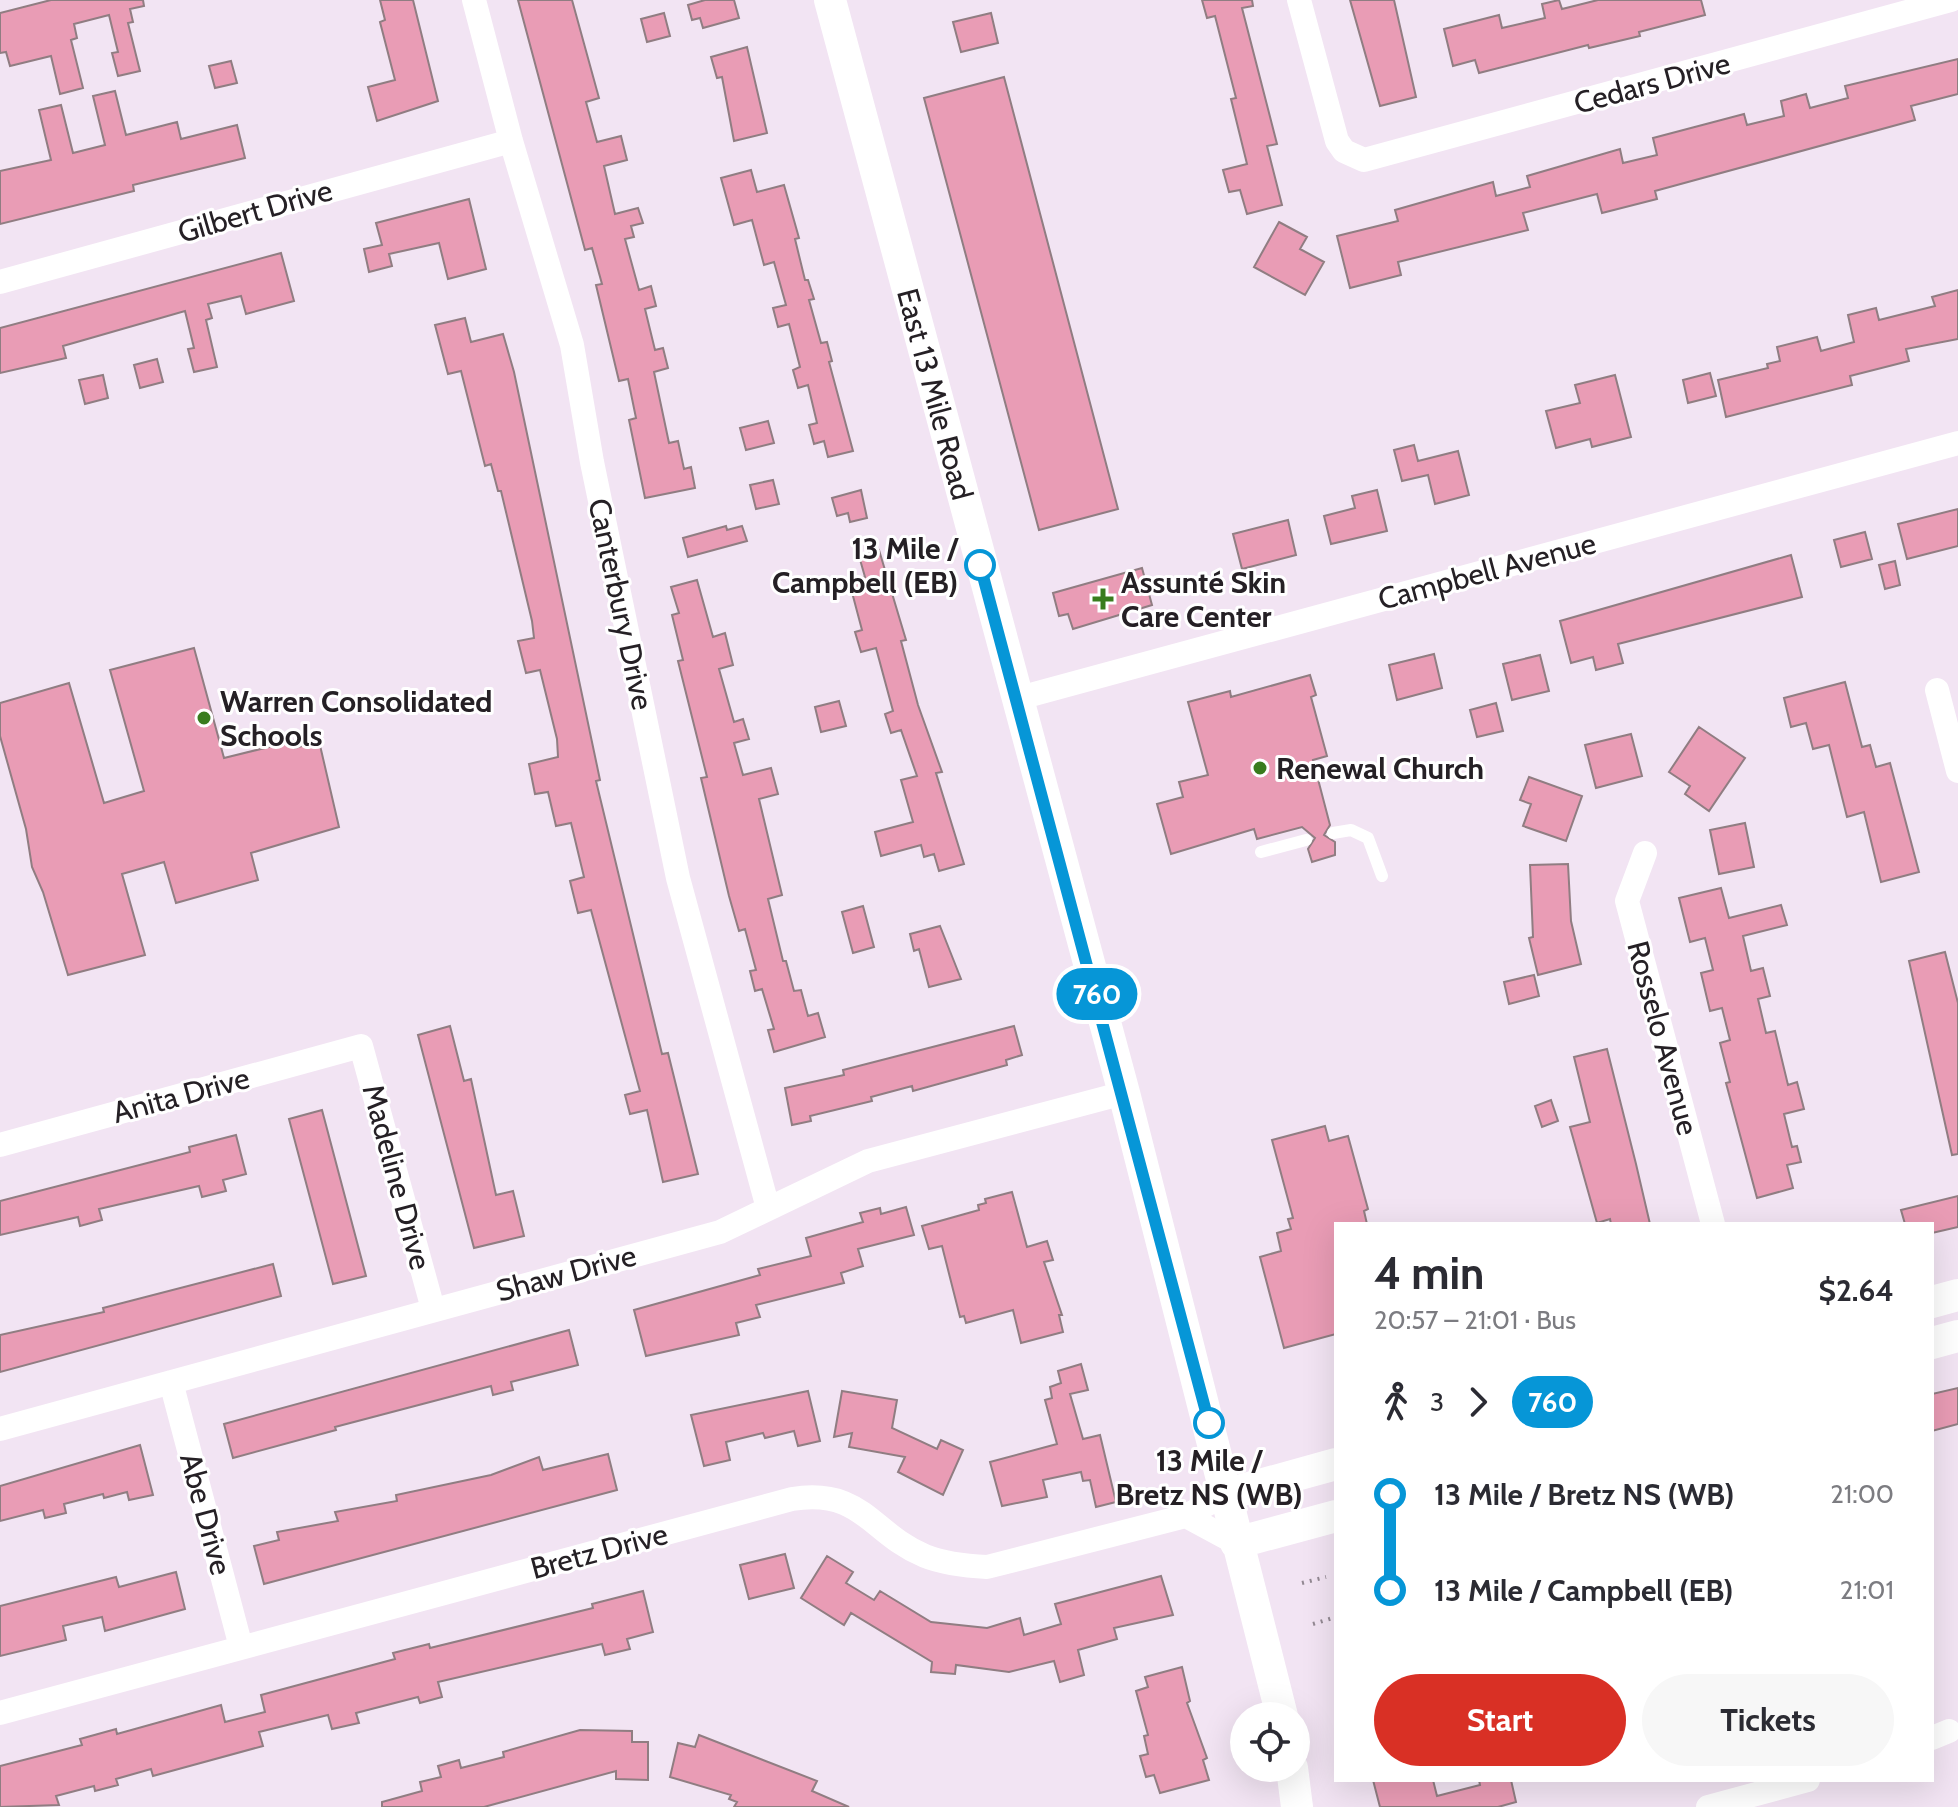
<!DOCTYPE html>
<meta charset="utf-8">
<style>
body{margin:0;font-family:Cabin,sans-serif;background:#f7f7f7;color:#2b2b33;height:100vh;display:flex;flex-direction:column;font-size:30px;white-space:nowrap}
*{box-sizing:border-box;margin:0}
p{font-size:26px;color:#7c7c81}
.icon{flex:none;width:44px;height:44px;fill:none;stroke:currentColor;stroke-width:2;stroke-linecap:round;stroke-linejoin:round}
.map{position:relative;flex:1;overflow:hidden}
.sheet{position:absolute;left:1334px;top:1222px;width:600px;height:560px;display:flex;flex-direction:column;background:#fff;border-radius:0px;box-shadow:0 8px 32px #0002}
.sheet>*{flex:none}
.badge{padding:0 16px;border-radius:26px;font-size:28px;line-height:52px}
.fabs{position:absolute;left:1230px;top:1702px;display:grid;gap:16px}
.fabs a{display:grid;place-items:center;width:80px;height:80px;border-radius:50%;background:#fff;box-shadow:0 8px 32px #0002;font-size:40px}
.map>.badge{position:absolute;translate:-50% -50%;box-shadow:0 0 0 4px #fff}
.legs{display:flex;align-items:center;gap:12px;height:88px;padding:0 40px;font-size:26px}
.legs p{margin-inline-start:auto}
.head{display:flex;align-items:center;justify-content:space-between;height:136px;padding:0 40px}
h1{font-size:44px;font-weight:800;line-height:60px}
.button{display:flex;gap:16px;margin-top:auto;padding:16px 40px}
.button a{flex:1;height:92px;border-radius:48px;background:#d93025;color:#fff;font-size:32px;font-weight:800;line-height:92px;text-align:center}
.button a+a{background:#f7f7f7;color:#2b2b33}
ul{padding:0 40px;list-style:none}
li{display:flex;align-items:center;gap:28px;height:96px;font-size:30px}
li i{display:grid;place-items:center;width:12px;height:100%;margin:0 10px;background:currentColor}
li i::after{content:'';width:20px;height:20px;margin:-10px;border:6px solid;border-radius:50%;background:#fff}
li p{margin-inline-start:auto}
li:first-child i{background:linear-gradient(#0000 50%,currentColor 0)}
li:last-child i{background:linear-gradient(currentColor 50%,#0000 0)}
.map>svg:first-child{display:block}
.building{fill:#e99cb5;stroke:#907d82;stroke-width:2}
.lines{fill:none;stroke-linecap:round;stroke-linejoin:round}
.path{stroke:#938993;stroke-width:4;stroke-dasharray:2 6;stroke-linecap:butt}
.lane{stroke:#fff;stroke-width:12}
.street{stroke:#fff;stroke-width:24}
.secondary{stroke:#fff;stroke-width:32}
.line-1-casing{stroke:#fff;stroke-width:18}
.line-1{stroke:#0696d7;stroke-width:12}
.stop-1-dot{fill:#fff;stroke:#0696d7;stroke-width:4}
.poi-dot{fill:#397c1e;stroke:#fff;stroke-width:3}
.labels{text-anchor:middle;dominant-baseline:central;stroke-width:6;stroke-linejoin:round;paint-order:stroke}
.street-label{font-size:30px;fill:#252025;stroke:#fff}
.stop-label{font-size:30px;font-weight:bold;fill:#252025;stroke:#fff;text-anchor:end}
.poi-label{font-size:30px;font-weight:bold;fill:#252025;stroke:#fff;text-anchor:start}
</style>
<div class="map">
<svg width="1958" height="1807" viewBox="0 0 1958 1807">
<rect width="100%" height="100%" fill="#f2e4f3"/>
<path class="building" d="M51 0H143L144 6 130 9 133 22 128 23 140 71 118 76 112 53 118 52 109 15 74 24 77 38 71 40 83 88 60 94 51 56 10 66 6 52 0 53V13Z
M380 0H413L438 101 377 121 368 87 395 80 380 22 385 20Z
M518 0H572L599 98 586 102 597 142 621 136 627 160 604 166 615 214 638 208 643 223 631 226 634 237 625 239 639 290 651 286 656 306 645 309 655 350 663 348 668 368 654 372 669 443 678 441 684 469 691 467 695 488 645 498 629 420 636 418 628 379 619 381 596 285 602 284 592 248 585 250Z
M705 0H734L739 18 703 28 700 18 692 20 688 5Z
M1202 0H1252L1253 6 1242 8 1277 144 1267 146 1282 205 1247 214 1240 190 1229 192 1223 170 1247 164 1231 99 1236 98 1215 16 1207 18Z
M1350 0H1394L1416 97 1380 106Z
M1559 0 1562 9 1598 0H1701L1705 15 1639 32 1640 36 1589 48 1588 45 1479 73 1475 60 1453 66 1444 29 1499 15 1502 28 1545 18 1542 4Z
M664 13 670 36 647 42 641 19Z
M991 13 998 43 961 52 953 22Z
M747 47 767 133 734 141 722 77 717 78 711 57Z
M1958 59V94L1911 106 1915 120 1655 191 1657 199 1602 213 1597 194 1523 213 1528 230 1398 262 1401 275 1350 288 1337 236 1398 221 1395 210 1493 182 1496 196 1530 187 1527 176 1620 149 1623 163 1657 155 1653 138 1744 114 1747 125 1784 116 1781 101 1806 94 1810 108 1848 98 1845 86Z
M231 61 237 83 215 88 209 66Z
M1004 77 1118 509 1039 530 924 98Z
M115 91 126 135 177 122 181 139 237 125 245 158 133 185 134 191 0 224V171L51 160 39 110 61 105 73 153 105 145 93 96Z
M751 170 757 192 784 185 799 238 795 239 805 280H808L814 299 809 300 821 343 827 342 832 361 829 362 853 451 828 457 824 441 814 444 809 425 817 423 808 385 798 388 793 370 800 367 789 324 778 327 773 308 786 305 774 262 764 265 752 220 734 225 721 178Z
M469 199 486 269 448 279 439 243 389 254 392 266 369 272 364 249 382 245 376 223Z
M1279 222 1307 237 1300 249 1324 262 1305 295 1254 267Z
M281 253 294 301 246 314 241 296 208 304 212 318 206 320 217 367 194 372 188 349 194 348 185 311 63 346 66 358 0 373V328Z
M1958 290V339L1906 349 1909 361 1850 376 1852 385 1726 417 1718 380 1768 368 1767 364 1780 361 1777 347 1817 337 1821 351 1854 342 1848 315 1876 308 1879 320 1935 306 1932 297Z
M465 318 471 342 503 334 514 372 600 780 596 781 662 1054 668 1053 698 1174 663 1182 647 1110 630 1114 625 1095 640 1091 591 910 578 913 570 881 584 877 571 823 556 826 548 792 535 794 529 764 558 757 557 739 540 670 526 673 518 641 534 638 532 621 501 491H498L491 464 485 466 461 371 448 374 435 325Z
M157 359 163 382 140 388 134 365Z
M1710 373 1716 396 1688 403 1683 380Z
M103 375 108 398 85 404 79 380Z
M1615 375 1631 437 1592 447 1590 439 1556 448 1546 411 1580 403 1575 385Z
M768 421 774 443 746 450 740 428Z
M1414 445 1418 461 1458 451 1469 495 1435 504 1428 475 1402 481 1394 450Z
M773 480 779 504 756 509 750 485Z
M861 490 867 518 850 522 848 513 837 516 832 498Z
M1377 490 1387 531 1331 544 1324 516 1355 508 1352 496Z
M1958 509V546L1907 559 1898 524Z
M1288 520 1296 555 1242 569 1233 534Z
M726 526 727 530 742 526 747 541 688 557 683 538Z
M1865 532 1872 559 1841 567 1834 540Z
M879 550 906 640 901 641 918 705 942 772 936 773 964 864 939 871 934 854 924 857 921 845 881 856 875 832 913 822 901 780 917 776 901 730 891 733 885 714 893 711 876 648 861 652 855 632 862 630 849 581 865 577 859 556Z
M1791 555 1802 597 1618 644 1623 663 1596 670 1593 657 1571 663 1560 621Z
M1895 561 1900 585 1885 589 1879 565Z
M1142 568 1152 605 1073 629 1068 614 1059 616 1053 593Z
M697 580 713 637 725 633 733 665 719 669 734 722 743 719 749 739 734 743 743 775 771 768 778 794 759 799 782 895 768 899 783 961H786L794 991 801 990 808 1016 818 1013 825 1037 774 1052 768 1030 774 1029 762 989 755 991 750 971 756 970 745 929 739 931 729 896 701 778 707 777 678 661 683 660 672 615 679 613 671 587Z
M194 648 224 758 293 741 295 748 319 741 339 827 251 853 258 880 176 903 164 862 122 874 145 955 68 975 43 892 32 867 26 829 0 736V703L69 683 104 803 144 791 110 670Z
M1434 654 1442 688 1397 700 1389 665Z
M1540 655 1549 691 1512 700 1503 664Z
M1310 675 1316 695 1311 697 1327 756 1313 760 1330 825 1324 835 1335 842V855L1312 862 1308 849 1315 838 1302 827 1257 839 1254 829 1171 854 1157 804 1183 797 1179 782 1208 775 1188 702 1230 691 1231 697Z
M1845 682 1862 747 1870 745 1876 767 1890 763 1919 872 1881 882 1864 812 1847 817 1829 745 1813 749 1806 723 1791 727 1784 698Z
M839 701 846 726 821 732 815 707Z
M1496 703 1503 731 1477 737 1470 710Z
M1699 727 1745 758 1709 811 1685 794 1690 786 1669 772Z
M1631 734 1642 776 1596 788 1585 745Z
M1529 777 1582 796 1566 841 1523 826 1531 804 1520 800Z
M1745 823 1754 867 1719 874 1710 830Z
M1568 864 1571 921 1581 964 1538 975 1529 938 1533 937 1530 865Z
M1721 888 1729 918 1781 905 1787 925 1743 936 1751 971 1763 968 1770 996 1758 999 1766 1033 1775 1031 1788 1085 1797 1082 1804 1109 1784 1114 1792 1147 1797 1146 1801 1162 1787 1165 1793 1188 1757 1198 1726 1083 1730 1082 1720 1043 1730 1040 1722 1008 1710 1011 1701 973 1713 970 1705 938 1690 942 1679 898Z
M863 906 874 947 853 953 842 912Z
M940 926 961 979 929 987 919 949 914 951 910 934Z
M1945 952 1958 1003V1154L1952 1155 1909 961Z
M1534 975 1539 996 1509 1004 1504 982Z
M450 1026 464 1081 471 1079 496 1195 513 1191 524 1236 474 1248 418 1035Z
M1014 1026 1022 1055 1006 1060 1007 1065 913 1091 912 1086 871 1097 872 1101 810 1116 811 1121 792 1125 785 1088 844 1075 843 1070Z
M1607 1049 1636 1164 1650 1224H1611L1610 1219 1597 1223 1570 1127 1590 1122 1574 1057Z
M1551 1100 1558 1121 1542 1127 1535 1106Z
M322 1110 366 1276 333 1284 289 1119Z
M1325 1126 1329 1141 1348 1136 1368 1209 1364 1211 1367 1224H1336V1334L1284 1348 1260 1257 1281 1251 1277 1233 1291 1229 1288 1219 1293 1218 1272 1140Z
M236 1135 246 1174 223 1180 226 1191 202 1197 199 1186 99 1209 102 1220 80 1226 78 1217 0 1235V1201L190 1152 189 1147Z
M1012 1192 1027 1247 1047 1241 1053 1260 1044 1262 1062 1315H1059L1063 1332 1021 1343 1013 1310 966 1323 964 1316 960 1317 942 1246 929 1249 922 1226 979 1210 978 1205 986 1203 985 1199Z
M1958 1196V1227L1932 1233V1224H1905L1901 1210Z
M906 1207 914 1235 858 1249 863 1266 841 1273 844 1283 756 1305 760 1317 736 1323 739 1335 646 1356 634 1310 760 1275 758 1269 811 1256 806 1238 863 1222 860 1213 880 1208 881 1214Z
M273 1264 281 1296 0 1372V1335L104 1312 103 1308Z
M569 1330 578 1365 511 1382 513 1390 493 1395 491 1386 335 1427 336 1430 233 1458 224 1424Z
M1081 1364 1088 1390 1070 1394 1083 1439 1100 1435 1116 1502 1096 1507 1090 1480 1083 1481 1081 1472 1043 1480 1047 1497 1002 1506 990 1462 1057 1444 1045 1400 1052 1398 1050 1387 1061 1383 1058 1371Z
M1958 1388V1424L1932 1431V1394Z
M808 1391 820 1441 798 1446 794 1431 765 1438 763 1433 726 1442 730 1460 704 1466 691 1415Z
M842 1391 897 1400 892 1428 937 1449 941 1440 963 1450 943 1495 898 1472 905 1457 849 1447 852 1433 834 1437Z
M140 1445 153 1495 129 1500 127 1492 104 1498 103 1494 64 1504 66 1513 45 1518 43 1510 0 1521V1486Z
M608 1454 617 1490 264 1584 254 1546 279 1540 277 1532 338 1521 335 1512 397 1501 396 1495 491 1475 539 1457 543 1470Z
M785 1554 794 1588 749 1599 740 1565Z
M827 1556 853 1572 846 1583 874 1600 880 1591 931 1622 987 1628 1020 1618 1024 1635 1061 1624 1055 1604 1161 1576 1173 1615 1114 1628 1117 1639 1078 1650 1084 1675 1060 1682 1054 1661 1009 1672 956 1665 955 1674 931 1672 932 1662 851 1613 844 1625 801 1598Z
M176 1572 185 1609 105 1631 102 1617 63 1626 66 1640 0 1656V1606L116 1577 119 1587Z
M643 1591 653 1632 627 1639 630 1649 605 1655 602 1644 438 1682 442 1697 420 1703 418 1697 356 1713 359 1723 332 1729 328 1715 259 1732 263 1746 153 1776 151 1769 116 1779 118 1785 95 1791 94 1786 56 1796 59 1805 0 1807V1766L82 1745 80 1739 116 1729 117 1734 221 1705 225 1722 265 1712 261 1695 395 1659 393 1653 429 1644 430 1648 593 1608 592 1604Z
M1182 1667 1190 1701 1187 1703 1207 1758 1203 1760 1209 1780 1160 1793 1154 1775 1146 1777 1140 1756 1148 1754 1144 1736 1148 1735 1136 1691 1148 1687 1145 1677Z
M580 1730 632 1731V1742H648V1780L616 1779V1771L484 1807H382V1802L422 1791 420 1782 441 1777 438 1766 459 1760 461 1768 504 1757 503 1752Z
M699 1735 817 1781 812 1791 849 1807H734L737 1802 729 1799 731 1795 670 1777 678 1743 695 1747Z
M1373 1780H1433L1437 1796 1480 1785 1479 1780H1511L1516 1802 1498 1807H1380Z"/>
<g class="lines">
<path class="path" d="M1302 1583 1326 1577
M1313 1624 1336 1617"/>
<path class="lane" d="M1333 833 1351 830 1368 838 1382 876
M1261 852 1306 840"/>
<path class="street" d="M474 0 511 141 572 345 592 462 678 878 768 1208
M1299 0 1337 141 1344 151 1364 160 1951 0
M0 282 511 141
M1937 690 1958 771
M1016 699 1958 443
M1645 853 1627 901 1713 1224
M0 1145 361 1046 433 1309
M171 1382 241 1647
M0 1429 720 1232 868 1161 1124 1093
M1186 1516 1236 1543
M0 1713 792 1499C863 1488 870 1533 925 1556 945 1564 966 1566 987 1567L1186 1516 1224 1495
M1932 1738 1949 1731
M1708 1807 1808 1780"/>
<path class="secondary" d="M830 0 1124 1093 1282 1716
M1932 1302 1958 1295
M1932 1343 1958 1336
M1224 1495 1336 1464
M1236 1543 1336 1516
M1292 1768 1297 1807"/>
</g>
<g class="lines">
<g class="line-1-casing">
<path id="line-1" d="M980 565 1209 1423"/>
</g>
<use href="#line-1" class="line-1"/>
</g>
<g class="stop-1-dot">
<circle cx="980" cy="565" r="14"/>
<circle cx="1209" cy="1423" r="14"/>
</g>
<g class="poi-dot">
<path d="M1099 587h8v8h8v8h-8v8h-8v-8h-8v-8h8z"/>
<circle cx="204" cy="718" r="8"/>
<circle cx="1260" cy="768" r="8"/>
</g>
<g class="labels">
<g class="street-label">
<text transform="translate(1652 83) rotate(-15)">Cedars Drive</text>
<text transform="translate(255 211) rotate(-16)">Gilbert Drive</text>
<text transform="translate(935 394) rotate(75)">East 13 Mile Road</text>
<text transform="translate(1487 571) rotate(-15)">Campbell Avenue</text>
<text transform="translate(621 604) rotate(78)">Canterbury Drive</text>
<text transform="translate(1663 1038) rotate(75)">Rosselo Avenue</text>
<text transform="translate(181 1095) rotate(-15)">Anita Drive</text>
<text transform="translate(397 1177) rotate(75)">Madeline Drive</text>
<text transform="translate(566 1273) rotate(-15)">Shaw Drive</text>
<text transform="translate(206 1514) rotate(75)">Abe Drive</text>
<text transform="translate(599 1551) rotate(-15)">Bretz Drive</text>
</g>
<g class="stop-label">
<text x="958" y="548">13 Mile /<tspan x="958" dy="34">Campbell (EB)</tspan></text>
<text x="1209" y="1460" text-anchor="middle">13 Mile /<tspan x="1209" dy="34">Bretz NS (WB)</tspan></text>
</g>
<g class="poi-label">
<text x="1121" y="582">Assunté Skin<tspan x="1121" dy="34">Care Center</tspan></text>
<text x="220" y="701">Warren Consolidated<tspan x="220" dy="34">Schools</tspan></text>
<text x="1276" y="768">Renewal Church</text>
</g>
</g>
</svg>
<div class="fabs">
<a><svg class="icon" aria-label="locate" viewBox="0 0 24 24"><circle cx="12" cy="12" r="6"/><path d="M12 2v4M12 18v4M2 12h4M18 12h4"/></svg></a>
</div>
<b class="badge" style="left:1097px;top:994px;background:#0696d7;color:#fff">760</b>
<section class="sheet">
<div class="head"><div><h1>4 min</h1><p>20:57 – 21:01 · Bus</p></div><b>$2.64</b></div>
<div class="legs"><svg class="icon" aria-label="walk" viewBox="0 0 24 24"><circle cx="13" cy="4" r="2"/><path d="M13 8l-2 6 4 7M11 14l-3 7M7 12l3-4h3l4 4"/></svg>3<svg class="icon" aria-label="forward" viewBox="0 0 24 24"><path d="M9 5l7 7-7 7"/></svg><b class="badge" style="background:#0696d7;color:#fff">760</b></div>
<ul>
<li><i style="color:#0696d7"></i><b>13 Mile / Bretz NS (WB)</b><p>21:00</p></li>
<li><i style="color:#0696d7"></i><b>13 Mile / Campbell (EB)</b><p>21:01</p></li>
</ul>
<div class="button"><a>Start</a><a>Tickets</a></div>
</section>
</div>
